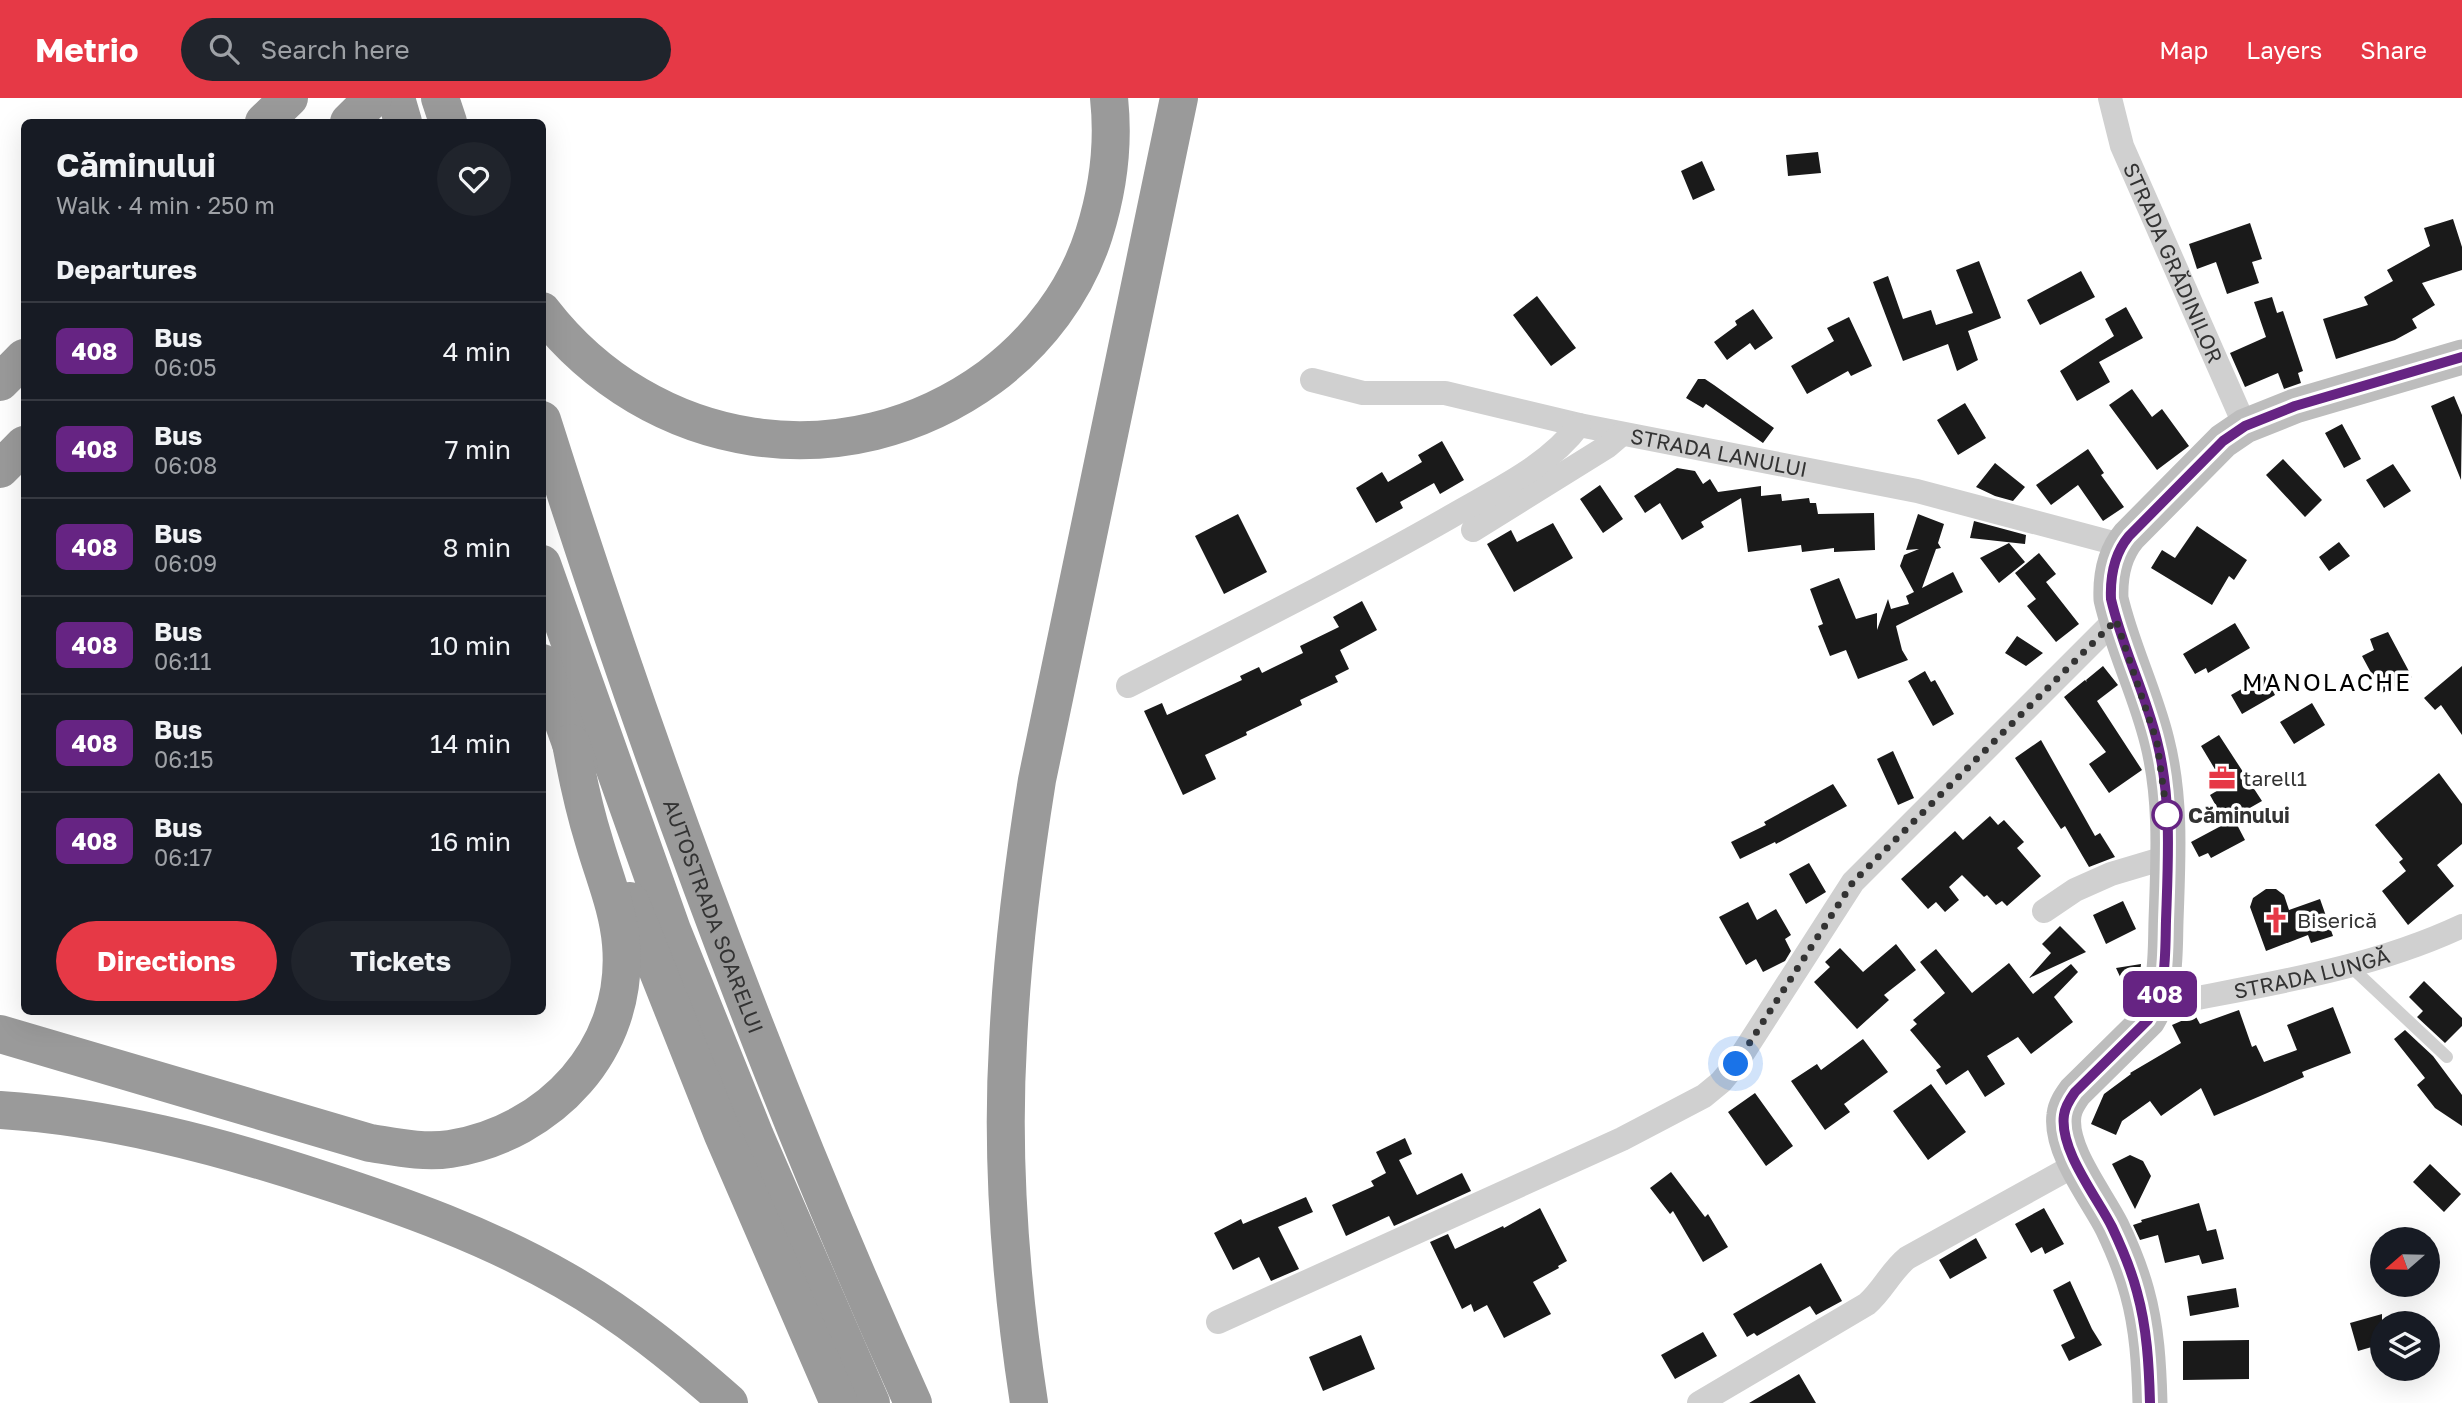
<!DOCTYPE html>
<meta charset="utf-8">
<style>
body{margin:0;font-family:"Golos Text",sans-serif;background:#20242c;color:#f1f3f6;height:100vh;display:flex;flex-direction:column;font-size:26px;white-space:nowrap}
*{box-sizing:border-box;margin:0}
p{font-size:23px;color:#9ea1a6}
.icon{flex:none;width:38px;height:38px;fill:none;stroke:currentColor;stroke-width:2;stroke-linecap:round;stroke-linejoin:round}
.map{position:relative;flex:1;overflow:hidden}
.panel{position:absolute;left:21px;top:21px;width:525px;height:896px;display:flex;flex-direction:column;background:#171b24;border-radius:10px;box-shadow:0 7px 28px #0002}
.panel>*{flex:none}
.badge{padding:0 14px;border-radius:10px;font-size:24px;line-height:46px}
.needle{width:46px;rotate:250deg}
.controls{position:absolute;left:2370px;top:1129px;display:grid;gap:14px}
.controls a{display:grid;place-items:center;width:70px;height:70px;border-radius:50%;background:#171b24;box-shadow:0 7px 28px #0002;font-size:35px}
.you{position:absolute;width:35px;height:35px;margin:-18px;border:5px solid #fff;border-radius:50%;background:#1a73e8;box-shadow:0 0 0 10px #1a73e833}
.map>.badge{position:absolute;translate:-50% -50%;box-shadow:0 0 0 4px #fff}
h2{padding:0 35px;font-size:26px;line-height:63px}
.round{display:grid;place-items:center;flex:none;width:74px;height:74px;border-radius:37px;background:#20242c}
.head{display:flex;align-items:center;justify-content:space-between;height:119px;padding:0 35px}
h1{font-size:33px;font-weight:700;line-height:52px}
.button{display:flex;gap:14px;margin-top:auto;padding:14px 35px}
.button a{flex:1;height:80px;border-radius:42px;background:#e63946;color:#fff;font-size:28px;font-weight:700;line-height:80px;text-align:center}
.button a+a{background:#20242c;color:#f1f3f6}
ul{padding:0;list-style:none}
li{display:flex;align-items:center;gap:21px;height:98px;padding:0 35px;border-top:2px solid #363941}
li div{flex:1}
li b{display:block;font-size:26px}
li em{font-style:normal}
li .badge{min-width:77px;font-weight:700;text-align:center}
header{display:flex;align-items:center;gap:42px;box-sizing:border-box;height:98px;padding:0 35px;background:#e63946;color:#fff}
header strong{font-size:33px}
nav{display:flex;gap:38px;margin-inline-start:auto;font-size:24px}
.search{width:490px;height:63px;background:#20242c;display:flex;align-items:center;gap:18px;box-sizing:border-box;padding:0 24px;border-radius:38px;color:#9ea1a6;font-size:26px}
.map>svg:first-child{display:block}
.building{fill:#1a1a1a}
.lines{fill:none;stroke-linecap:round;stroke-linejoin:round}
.lane{stroke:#d0d0d0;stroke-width:12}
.street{stroke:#d0d0d0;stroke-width:24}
.secondary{stroke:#bdbdbd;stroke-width:35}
.highway{stroke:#9a9a9a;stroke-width:38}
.line-casing{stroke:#fff;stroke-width:16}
.line{stroke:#662483;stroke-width:10}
.walk{stroke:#333;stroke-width:7;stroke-dasharray:0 12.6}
.stop-dot{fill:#fff;stroke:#662483;stroke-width:3.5}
.labels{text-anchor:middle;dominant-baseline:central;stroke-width:7;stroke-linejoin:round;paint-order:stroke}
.street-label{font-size:21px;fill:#333;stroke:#fff}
.poi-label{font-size:21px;fill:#333;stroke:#fff;text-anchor:start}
.stop-label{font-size:21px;font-weight:bold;fill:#333;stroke:#fff;text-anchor:start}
.quarter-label{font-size:24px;letter-spacing:2px;fill:#000;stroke:#fff}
</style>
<header>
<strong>Metrio</strong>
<div class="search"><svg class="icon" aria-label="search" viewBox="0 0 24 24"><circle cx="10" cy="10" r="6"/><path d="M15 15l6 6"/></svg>Search here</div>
<nav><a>Map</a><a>Layers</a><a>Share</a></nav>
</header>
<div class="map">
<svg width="2462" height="1305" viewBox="0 0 2462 1305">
<rect width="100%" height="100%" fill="#fff"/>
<path class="building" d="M1818 54 1821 75 1788 78 1786 57Z
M1702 63 1715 92 1693 102 1681 73Z
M2453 121 2462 149V172L2422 185 2435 207 2412 221 2417 230 2395 242 2336 261 2323 221 2368 207 2364 199 2393 183 2387 172 2430 148 2424 130Z
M2250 125 2262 161 2252 164 2259 185 2227 196 2216 164 2197 171 2189 146Z
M1979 163 2001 220 1968 233 1978 262 1957 273 1948 246 1903 263 1873 184 1888 178 1903 221 1931 212 1936 227 1973 215 1956 172Z
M2081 173 2095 199 2040 227 2027 202Z
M1537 198 1576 250 1551 268 1513 217Z
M2272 199 2277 215 2283 213 2303 273 2298 275 2301 285 2284 291 2278 275 2245 289 2230 255 2266 239 2254 204Z
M2126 209 2143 240 2099 264 2110 284 2077 303 2060 273 2114 238 2105 221Z
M1753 211 1773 240 1755 252 1750 245 1727 262 1714 244 1737 227 1735 223Z
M1849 219 1872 268 1851 278 1848 273 1807 296 1791 268 1834 243 1827 230Z
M1698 281H1705L1714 287 1774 330 1763 345 1706 306 1703 310 1686 300Z
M2132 291 2152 319 2162 311 2189 348 2157 372 2109 307Z
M2454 298 2462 317 2461 382 2431 308Z
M1965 305 1986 340 1958 357 1937 322Z
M2342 326 2361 361 2344 370 2325 335Z
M1442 343 1464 382 1440 396 1434 385 1400 404 1403 410 1376 425 1356 390 1382 374 1388 384 1422 364 1418 357Z
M2088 351 2104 375 2101 377 2124 409 2103 423 2078 387 2051 407 2036 387Z
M2283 361 2322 402 2305 419 2266 377Z
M1995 365 2025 389 2013 403 1995 398 1976 389Z
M2393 366 2411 393 2384 410 2366 382Z
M1677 370 1695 373 1703 386 1710 381 1718 394 1761 388V398L1781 396 1782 403 1809 400 1810 405H1816L1818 416 1874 415 1875 452 1834 454V450L1802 454 1801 447 1748 454 1741 400 1701 424 1704 429 1682 442 1660 405 1645 415 1634 398Z
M1600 387 1623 421 1603 435 1580 401Z
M1238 416 1267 474 1224 496 1195 438Z
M1918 416 1944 426 1938 445 1941 450 1936 451 1922 490 1953 474 1963 494 1896 528 1902 552 1908 562 1858 581 1846 552 1830 558 1818 528 1823 526 1810 491 1839 480 1856 521 1877 515V532L1888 501 1891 511 1909 506 1906 498 1914 494 1900 468 1904 457 1919 451 1906 452Z
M1974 423 2026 437 2025 446 1970 440Z
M1553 425 1573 460 1514 494 1487 446 1511 432 1517 444Z
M2197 428 2247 462 2234 482 2229 478 2212 507 2151 470 2162 452 2175 460Z
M2339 444 2350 458 2329 473 2319 459Z
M2009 445 2025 464 1999 485 1980 460Z
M2039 455 2056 476 2046 484 2079 526 2056 544 2027 508 2036 501 2015 475Z
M1362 503 1377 532 1340 552 1349 571 1335 578 1338 584 1300 602 1302 607 1246 634 1247 637 1205 657 1216 681 1183 697 1144 613 1162 605 1167 617 1242 582 1240 578 1259 569 1262 575 1303 555 1300 548 1339 529 1333 519Z
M2235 525 2250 550 2208 575 2206 570 2195 576 2183 556Z
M2388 534 2412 579 2382 595 2362 558 2374 552 2370 541Z
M2017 538 2043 555 2026 568 2005 555Z
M2103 568 2118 587 2097 603 2142 672 2109 695 2089 666 2106 654 2064 599 2085 582 2087 584 2086 582Z
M2462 568V637L2441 607 2435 612 2424 600Z
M1925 573 1931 584 1935 582 1954 616 1933 628 1908 583Z
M2265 578 2275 597 2242 616 2231 597Z
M2312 605 2325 627 2294 646 2280 624Z
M2219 637 2262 703 2225 724 2210 697 2225 688 2201 648Z
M2041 642 2095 738 2100 735 2115 759 2089 769 2065 728 2061 731 2015 660Z
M1893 653 1914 700 1898 707 1877 661Z
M2439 675 2462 706V746L2437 767 2454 788 2408 827 2382 793 2406 773 2399 764 2403 761 2375 727Z
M1833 686 1847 708 1776 746 1775 744 1740 761 1731 744 1766 727 1764 724Z
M1990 718 1998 727 2004 722 2024 744 2017 750 2041 778 2007 808 2002 803 1996 807 1987 797 1984 799 1962 777 1949 789 1959 802 1945 814 1936 804 1928 811 1901 781 1955 733 1963 742Z
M2234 721 2245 742 2211 760 2208 755 2199 759 2191 744Z
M1809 765 1826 794 1806 806 1789 776Z
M2266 791H2276L2284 797 2289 812 2320 801 2333 838 2311 845 2308 837 2266 853 2250 809 2253 800Z
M2123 803 2136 831 2106 846 2093 817Z
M1748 804 1757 822 1776 811 1791 837 1785 841 1791 853 1785 863 1763 874 1756 861 1746 867 1719 819Z
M2060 828 2086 854 2029 880 2051 855 2042 846Z
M1896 846 1916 872 1884 897 1889 902 1857 931 1814 884 1830 869 1825 864 1840 850 1863 874Z
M1936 851 1972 895 2009 865 2033 896 2071 866 2078 874 2054 899 2073 924 2031 956 2018 939 1987 958 2005 986 1985 999 1968 972 1946 987 1936 972 1941 969 1910 932 1917 926 1913 922 1945 895 1920 864Z
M2141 866 2138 895 2128 896 2116 870Z
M2424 883 2462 920V928L2445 945 2417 919 2423 913 2409 899Z
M2333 909 2351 955 2302 974 2304 979 2214 1018 2201 990 2161 1018 2150 1003 2122 1023 2116 1037 2091 1026 2104 996 2131 976 2130 975 2181 945 2172 927 2195 917 2200 926 2239 912 2252 949 2256 947 2264 964 2297 952 2287 927Z
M2405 932 2433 958 2462 997V1028L2435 1010 2417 987 2425 980 2394 941Z
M1863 941 1888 974 1844 1006 1850 1014 1825 1032 1791 983 1817 966 1821 972Z
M1931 986 1966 1034 1928 1062 1893 1013Z
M1755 995 1793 1048 1766 1068 1728 1014Z
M1405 1040 1412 1056 1399 1062 1417 1097 1462 1075 1471 1093 1394 1128 1389 1118 1346 1138 1332 1107 1374 1088 1371 1083 1386 1075 1376 1054Z
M2130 1057 2143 1063 2151 1078 2135 1111 2112 1066Z
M2430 1066 2461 1096 2444 1114 2413 1084Z
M1671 1074 1705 1119 1708 1116 1728 1149 1703 1164 1673 1113 1670 1116 1650 1090Z
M1306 1099 1313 1114 1278 1129 1299 1171 1271 1183 1259 1159 1233 1172 1214 1135 1241 1121 1243 1126Z
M2199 1105 2207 1133 2216 1131 2224 1161 2202 1166 2199 1157 2165 1165 2158 1137 2140 1142 2133 1127 2142 1124 2141 1122Z
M1540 1110 1567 1163 1558 1168 1559 1170 1533 1184 1551 1216 1504 1240 1487 1207 1474 1214 1471 1206 1462 1211 1430 1144 1448 1136 1455 1151 1503 1128 1504 1130Z
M2044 1110 2064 1146 2045 1156 2042 1149 2031 1155 2015 1126Z
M1976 1140 1987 1160 1950 1181 1939 1162Z
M1821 1165 1842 1203 1816 1217 1810 1208 1757 1238 1754 1235 1747 1239 1733 1216Z
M2070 1183 2092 1231 2102 1247 2069 1263 2061 1247 2075 1240 2053 1192Z
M2236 1190 2239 1209 2190 1218 2187 1198Z
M2382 1216V1246L2358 1253 2350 1225Z
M1703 1234 1717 1258 1675 1281 1661 1257Z
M1361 1237 1375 1271 1323 1293 1309 1259Z
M2249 1242V1281L2183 1282V1243Z
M1799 1276 1816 1305H1749Z"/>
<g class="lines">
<path class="lane" d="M2350 868 2447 959"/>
<g class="street">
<path id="s1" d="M2110 0 2122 48 2245 328"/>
<path id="s2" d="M1312 282 1363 295H1445L1579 327 1917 393 2121 447"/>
<path d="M1473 432 1608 348 1622 336"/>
<path d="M1128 588C1236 533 1345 479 1450 419 1494 393 1548 369 1579 327"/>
<path d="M2044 813 2075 792 2111 776 2168 759"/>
<path id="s3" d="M2156 908C2260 887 2366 873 2462 828"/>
<path d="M1218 1224 1622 1041 1704 998 1721 984 1736 966 1853 784 2116 521"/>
<path d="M1699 1305 1867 1206C1883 1192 1891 1173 1907 1160L2077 1066"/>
</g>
<path class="secondary" d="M2150 1305C2149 1267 2147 1230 2137 1194 2131 1172 2122 1150 2112 1129 2097 1099 2059 1052 2064 1017 2065 1008 2070 1001 2075 994L2148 922C2167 891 2165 858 2166 823 2168 763 2172 702 2157 643 2145 594 2122 549 2111 501 2110 477 2114 456 2129 438L2223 343 2245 328 2295 308 2462 259"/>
<g class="highway">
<path d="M396 0 403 24"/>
<path d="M440 0 448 24"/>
<path d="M264 24 289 0"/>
<path d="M349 24 373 0"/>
<path d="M542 213C651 354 845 385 990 279 1038 243 1076 193 1094 136 1108 92 1114 46 1109 0"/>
<path d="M0 284 24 260"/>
<path id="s4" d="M542 322C648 656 769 986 913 1305"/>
<path d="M0 371 24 347"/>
<path d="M542 466 672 832 755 1038 871 1305"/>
<path d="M542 565 579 668"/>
<path d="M630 803 723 1037 839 1305"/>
<path d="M0 936 370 1045C396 1049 424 1055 450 1051 550 1035 630 951 621 846 618 810 604 778 594 743 584 711 577 678 571 645"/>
<path d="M0 1012C110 1019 216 1047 320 1081 404 1108 487 1138 564 1182 624 1216 678 1260 729 1305"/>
<path d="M1029 1305C1011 1188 1001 1064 1008 945 1012 857 1023 769 1037 682L1179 0"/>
</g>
</g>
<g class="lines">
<g class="line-casing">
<path id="line" d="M2150 1305C2149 1267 2147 1230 2137 1194 2131 1171 2122 1150 2112 1129 2097 1099 2059 1052 2064 1017 2065 1009 2070 1001 2075 994L2148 922C2167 891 2165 858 2166 823 2168 763 2172 702 2157 643 2145 594 2122 549 2111 501 2110 477 2114 456 2129 438L2223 343 2245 328 2295 308 2462 259"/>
</g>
<use href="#line" class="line"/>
<path class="walk" d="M1736 966 1853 784 2116 522 2157 644 2167 717"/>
</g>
<defs>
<g id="office-bare" transform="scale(2.1)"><path d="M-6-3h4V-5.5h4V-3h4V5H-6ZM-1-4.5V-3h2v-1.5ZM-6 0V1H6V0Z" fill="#e63946" stroke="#fff" stroke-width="2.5" paint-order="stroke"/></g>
<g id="church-bare" transform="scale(2.1)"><path d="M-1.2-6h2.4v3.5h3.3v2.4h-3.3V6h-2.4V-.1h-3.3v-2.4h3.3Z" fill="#e63946" stroke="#fff" stroke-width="2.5" paint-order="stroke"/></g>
</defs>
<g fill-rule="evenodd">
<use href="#office-bare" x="2222" y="680"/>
<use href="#church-bare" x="2276" y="822"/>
</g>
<circle class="stop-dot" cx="2167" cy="717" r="14"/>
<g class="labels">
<g class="street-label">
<text stroke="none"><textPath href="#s1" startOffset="177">STRADA GRĂDINILOR</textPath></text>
<text stroke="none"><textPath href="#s2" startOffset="415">STRADA LANULUI</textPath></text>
<text stroke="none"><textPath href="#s4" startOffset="525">AUTOSTRADA SOARELUI</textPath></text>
<text stroke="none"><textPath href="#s3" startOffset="159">STRADA LUNGĂ</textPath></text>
</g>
<g class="poi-label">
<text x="2243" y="680">tarell1</text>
<text x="2297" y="822">Biserică</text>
</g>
<g class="stop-label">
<text x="2188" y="717">Căminului</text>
</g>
<g class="quarter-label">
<text x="2327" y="583">MANOLACHE</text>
</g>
</g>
</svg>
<div class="controls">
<a><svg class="needle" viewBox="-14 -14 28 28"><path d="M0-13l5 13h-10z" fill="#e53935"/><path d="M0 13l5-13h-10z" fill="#9ea1a6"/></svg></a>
<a><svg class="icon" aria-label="layers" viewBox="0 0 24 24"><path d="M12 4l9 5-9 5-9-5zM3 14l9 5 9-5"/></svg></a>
</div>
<div class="you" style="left:1736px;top:966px"></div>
<b class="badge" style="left:2160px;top:896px;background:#662483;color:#fff">408</b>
<section class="panel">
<div class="head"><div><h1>Căminului</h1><p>Walk · 4 min · 250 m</p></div><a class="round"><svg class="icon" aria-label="heart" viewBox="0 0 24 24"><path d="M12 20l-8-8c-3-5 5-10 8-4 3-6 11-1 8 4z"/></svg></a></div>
<h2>Departures</h2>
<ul>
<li><span class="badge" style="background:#662483;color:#fff">408</span><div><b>Bus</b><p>06:05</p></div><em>4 min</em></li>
<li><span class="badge" style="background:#662483;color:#fff">408</span><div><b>Bus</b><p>06:08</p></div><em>7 min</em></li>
<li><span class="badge" style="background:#662483;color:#fff">408</span><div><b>Bus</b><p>06:09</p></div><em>8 min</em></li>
<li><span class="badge" style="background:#662483;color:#fff">408</span><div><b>Bus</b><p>06:11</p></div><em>10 min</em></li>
<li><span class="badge" style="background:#662483;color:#fff">408</span><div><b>Bus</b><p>06:15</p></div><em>14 min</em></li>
<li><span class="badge" style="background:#662483;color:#fff">408</span><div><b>Bus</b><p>06:17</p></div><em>16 min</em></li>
</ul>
<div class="button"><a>Directions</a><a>Tickets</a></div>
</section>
</div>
